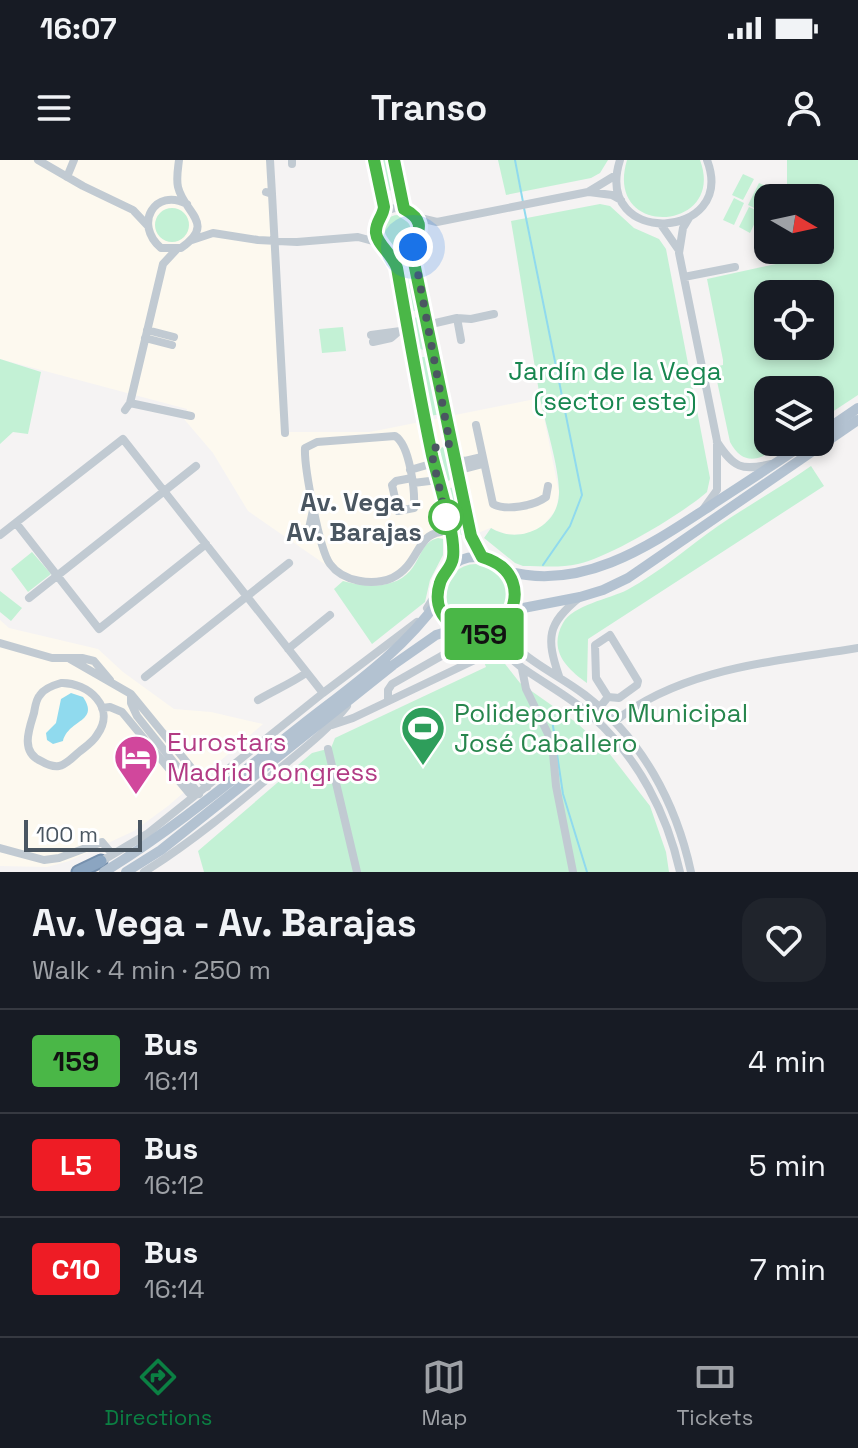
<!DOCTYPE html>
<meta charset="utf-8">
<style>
body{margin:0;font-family:"Space Grotesk",sans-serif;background:#20242c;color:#f1f3f6;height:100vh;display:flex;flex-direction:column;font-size:30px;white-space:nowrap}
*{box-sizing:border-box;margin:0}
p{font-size:26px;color:#9ea1a6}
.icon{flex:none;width:44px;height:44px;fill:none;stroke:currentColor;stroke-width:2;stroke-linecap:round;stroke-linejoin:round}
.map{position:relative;height:712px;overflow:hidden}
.side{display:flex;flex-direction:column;background:#171b24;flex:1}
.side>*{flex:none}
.badge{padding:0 16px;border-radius:6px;font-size:28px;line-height:52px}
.needle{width:52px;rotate:99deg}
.fabs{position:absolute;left:754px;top:24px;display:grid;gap:16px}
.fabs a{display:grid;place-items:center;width:80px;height:80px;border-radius:16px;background:#171b24;box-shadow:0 4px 12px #0003;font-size:40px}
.scale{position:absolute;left:24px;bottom:20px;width:118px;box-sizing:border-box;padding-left:8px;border:4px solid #4a5661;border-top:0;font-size:22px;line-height:28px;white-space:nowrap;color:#4a5661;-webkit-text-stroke:6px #fff;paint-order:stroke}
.you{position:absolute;width:40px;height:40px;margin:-20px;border:6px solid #fff;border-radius:50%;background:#1a73e8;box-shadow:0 0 0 12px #1a73e833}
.map>.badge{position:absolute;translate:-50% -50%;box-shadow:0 0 0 4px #fff}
.round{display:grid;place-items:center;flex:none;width:84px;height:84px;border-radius:24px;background:#20242c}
.summary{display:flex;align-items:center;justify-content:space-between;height:136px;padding:0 32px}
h1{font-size:38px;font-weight:700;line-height:60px}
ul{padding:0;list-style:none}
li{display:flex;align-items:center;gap:24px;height:104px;padding:0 32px;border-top:2px solid #363941}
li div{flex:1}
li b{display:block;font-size:30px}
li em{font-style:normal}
li .badge{min-width:88px;font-weight:700;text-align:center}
.status{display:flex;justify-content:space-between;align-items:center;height:56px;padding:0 40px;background:#171b24;direction:ltr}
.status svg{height:22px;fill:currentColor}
header{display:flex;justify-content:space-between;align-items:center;height:104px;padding:0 32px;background:#171b24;font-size:36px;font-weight:700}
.tabs{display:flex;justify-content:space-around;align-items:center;height:112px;border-top:2px solid #363941;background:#171b24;font-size:22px;color:#9ea1a6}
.tabs a{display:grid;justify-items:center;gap:4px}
.tabs .current{color:#0b8043}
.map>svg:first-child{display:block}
.commercial{fill:#fdf9ef}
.green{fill:#c3f1d5;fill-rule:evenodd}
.water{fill:#90daee}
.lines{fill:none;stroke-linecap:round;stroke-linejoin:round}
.stream{stroke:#90daee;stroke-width:2}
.highway-casing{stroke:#7690ad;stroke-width:15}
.minor{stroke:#c1cad2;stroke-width:8}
.major{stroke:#b3c2d1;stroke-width:10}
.highway{stroke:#8ba5c1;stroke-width:11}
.line-casing{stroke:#fff;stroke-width:18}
.line{stroke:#4ab747;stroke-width:12}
.walk{stroke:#4a5661;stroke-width:8;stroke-dasharray:0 14.4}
.stop-dot{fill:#fff;stroke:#4ab747;stroke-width:4}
.labels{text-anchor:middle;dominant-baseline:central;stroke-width:6;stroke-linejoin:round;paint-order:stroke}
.park-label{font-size:26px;fill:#17864f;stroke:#fff}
.stop-label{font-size:26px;font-weight:bold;fill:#4a5661;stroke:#fff;text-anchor:end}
.leisure-label{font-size:26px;fill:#27864d;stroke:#fff;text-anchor:start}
.hotel-label{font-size:26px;fill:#b23c85;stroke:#fff;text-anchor:start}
</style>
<div class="status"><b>16:07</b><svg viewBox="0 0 49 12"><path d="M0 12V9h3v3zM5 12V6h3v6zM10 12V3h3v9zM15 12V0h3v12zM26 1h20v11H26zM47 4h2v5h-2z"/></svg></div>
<header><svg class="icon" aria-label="menu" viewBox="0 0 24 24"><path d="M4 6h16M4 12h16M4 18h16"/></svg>Transo<svg class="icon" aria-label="person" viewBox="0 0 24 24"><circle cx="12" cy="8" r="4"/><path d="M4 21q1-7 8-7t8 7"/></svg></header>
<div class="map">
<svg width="858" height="712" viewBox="0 0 858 712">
<rect width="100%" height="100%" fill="#f5f3f3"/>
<path class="commercial" d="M0 0H270L286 272H370L540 238 559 332 556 350 540 369 524 374 509 375 490 368 471 376 438 378 427 382 409 412 391 423 358 425 343 421 326 405 248 351 213 293 184 259 187 249 0 199Z
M0 460 9 468 98 489 123 512 174 549 211 552 263 564 168 646 134 671 69 701 47 707 0 706Z"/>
<path class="green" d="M379 0H390L393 30 387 31Z
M498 0H608L600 13 591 18 506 35Z
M627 0H700C727 72 603 80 627 0Z
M787 0H858V235L820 260V230H768V282H787C767 295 746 312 730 282L714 207 723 205V200L707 119 776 104 774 90H820V38H787ZM768 134H820V186H768Z
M743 14 754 19 743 40 732 35Z
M759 23 770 28 759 50 748 45Z
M734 38 744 43 734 65 723 60Z
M600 44 610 46 634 68 659 79 666 89 710 318 707 332C682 354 610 397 578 404 561 408 541 406 523 406L515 403 484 378 491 368C518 385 558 368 559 334 560 310 545 263 540 238 530 179 521 120 511 61Z
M749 47 760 52 750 73 739 67Z
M155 65a17 17 0 1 1 34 0a17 17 0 1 1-34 0Z
M382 71a16 16 0 1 1 32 0a16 16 0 1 1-32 0Z
M409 109 420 150 409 152 403 111Z
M416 157 422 161 427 183 424 190 417 188 411 162Z
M343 167 346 191 322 193 319 169Z
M429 196 441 254 430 256 418 198Z
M0 199 41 212 28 274 13 272 0 284Z
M442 287 448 290 453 314 449 321 442 317 438 293Z
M811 306 824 326 588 479 587 523C566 508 548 490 563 463 573 445 609 439 627 430 660 412 688 387 718 366 749 345 781 327 811 306Z
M455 327 466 374 457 376 445 329Z
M438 378 443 379V395L430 420 425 442 372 484 334 429 343 421C364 427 393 430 410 411 421 399 421 382 438 378Z
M32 392 51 414 28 432 11 409Z
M444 436a32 32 0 1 1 64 0a32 32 0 1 1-64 0Z
M0 431 22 448 11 461 0 452Z
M498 495 520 523 577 563 609 593 650 646 666 692 669 712H204L198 691 312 593 331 588 335 578 486 507 484 502Z"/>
<path class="water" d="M71 533 83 537C100 562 69 559 63 581L53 584 47 580 46 573 56 563 61 539Z"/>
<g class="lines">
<path class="stream" d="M515 0 523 42
M524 48 582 335 570 366 543 405
M551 553 555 579
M557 594 563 634 587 712"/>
<g class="highway-casing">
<path id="highway" d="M78 712 101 701"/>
</g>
<path class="minor" d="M38 0 83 26 133 50 148 66
M179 0C178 9 176 18 178 27 184 53 217 63 181 88H161C133 64 155 27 187 44
M270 0 272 34
M374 0 384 54
M394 0 404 49
M620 0C592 88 738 81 707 0
M292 4V0
M67 17 74 0
M266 32 272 34 285 273
M589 32 612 35 621 40
M376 70a22 22 0 1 1 44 0a22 22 0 1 1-44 0Z
M416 57 437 62 588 32 616 15
M689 58 683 68 679 93 717 281V330L704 348
M662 66 678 89
M192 80 213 73 258 80 297 82 358 77 380 83
M413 87 471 376 482 397
M389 90 397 108 431 291 454 381 451 406
M684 117 735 107
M457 158 471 159 494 154
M427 165 457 158 461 180
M147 170 174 177
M371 175 408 170
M145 178 172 185
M373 182 391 178 398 172
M130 243 163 104 176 90
M125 250 130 243 191 256
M476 265 493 344C506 351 534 346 546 337L548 326
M717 282C734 308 741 311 771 304
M454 299 465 301 482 297
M410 310 434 303
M457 314 460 310 483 304
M412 318 396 321 392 325 398 351 414 348C415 331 410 285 395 276L317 282 305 288C304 306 319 389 330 404 343 422 373 426 392 418 423 403 414 368 451 372
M413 323 438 320
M16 363 99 469 206 384
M0 375 123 279 323 533
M301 377 308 373 313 350
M29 438 196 306
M427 448 437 432
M503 463 512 483 518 489C538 507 563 518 585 535 642 579 676 643 691 712
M486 473C499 486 511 501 527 511 549 526 573 539 593 557 638 598 667 653 680 712
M0 483 52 498H82L94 501 110 520
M288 489 330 455
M70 499 131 534 207 627
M522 509 526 529 552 582 556 626 573 712
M559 516C546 478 547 464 579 438
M145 517 289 403
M61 523C88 522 117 548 97 575 93 582 85 587 79 592 73 597 66 605 59 606 52 607 46 604 41 601 20 592 29 569 34 553 35 547 36 539 40 535 44 528 54 525 61 523Z
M131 535V543L137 556 199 634
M258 540C275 530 290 524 306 513
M388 541V530L392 524 459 486C469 486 475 487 478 497
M600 547 608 537 619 538 637 525 638 521 610 475 595 485 596 518 608 537
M102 548 110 547 122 552 189 633
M615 561C684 507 774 502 858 488
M332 565 353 558 500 488
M328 589 357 712
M0 688 44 700 59 698 102 682 112 694
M100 702 147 674 323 533 417 462
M144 712C192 682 235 646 278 610 303 589 327 571 347 546"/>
<path class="major" d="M820 274 858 248
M437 436a39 39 0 1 1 78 0a39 39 0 1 1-78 0Z
M506 411C582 432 649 386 710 346 742 325 775 304 807 282
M513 450 580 437 603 430 628 418 858 260
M104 712C174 669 237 616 302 565 349 528 403 491 438 441
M126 712 161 690 393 505 436 475 456 469"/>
<use href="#highway" class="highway"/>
</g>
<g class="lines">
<g class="line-casing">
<path id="line" d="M374 0 384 47C383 57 375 62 376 73 377 84 392 94 397 108 408 171 419 233 432 295 438 320 456 375 453 397 452 408 443 413 440 423 435 438 438 452 449 462 496 508 551 417 482 397L471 376 412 93C415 74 430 63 404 49L394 0"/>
</g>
<use href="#line" class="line"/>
<path class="walk" d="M413 87 450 284H440L431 291 446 357"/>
</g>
<defs>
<g id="stadium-pin" transform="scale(2.3)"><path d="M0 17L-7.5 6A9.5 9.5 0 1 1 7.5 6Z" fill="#2e9e5b" stroke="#fff"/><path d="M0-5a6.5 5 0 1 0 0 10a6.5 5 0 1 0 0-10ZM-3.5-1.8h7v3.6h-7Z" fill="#fff"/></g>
<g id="hotel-pin" transform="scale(2.3)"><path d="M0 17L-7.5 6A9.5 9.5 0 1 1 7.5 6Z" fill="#d1479c" stroke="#fff"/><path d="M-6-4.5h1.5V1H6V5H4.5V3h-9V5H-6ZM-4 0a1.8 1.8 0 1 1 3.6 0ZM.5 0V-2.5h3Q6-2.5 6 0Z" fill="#fff"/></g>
</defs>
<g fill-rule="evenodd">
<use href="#stadium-pin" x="423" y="568"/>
<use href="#hotel-pin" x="136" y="597"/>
</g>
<circle class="stop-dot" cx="446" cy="357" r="16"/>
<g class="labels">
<g class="park-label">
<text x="615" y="211">Jardín de la Vega<tspan x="615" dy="30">(sector este)</tspan></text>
</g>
<g class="stop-label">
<text x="422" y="342">Av. Vega -<tspan x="422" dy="30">Av. Barajas</tspan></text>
</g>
<g class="leisure-label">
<text x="454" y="553">Polideportivo Municipal<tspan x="454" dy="30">José Caballero</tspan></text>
</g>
<g class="hotel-label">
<text x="167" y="582">Eurostars<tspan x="167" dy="30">Madrid Congress</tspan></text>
</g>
</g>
</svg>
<div class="fabs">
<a><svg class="needle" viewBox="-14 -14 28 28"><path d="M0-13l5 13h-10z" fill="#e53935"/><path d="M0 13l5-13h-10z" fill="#9ea1a6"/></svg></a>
<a><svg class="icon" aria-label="locate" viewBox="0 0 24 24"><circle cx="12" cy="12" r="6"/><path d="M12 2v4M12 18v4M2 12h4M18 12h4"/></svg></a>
<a><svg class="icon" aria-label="layers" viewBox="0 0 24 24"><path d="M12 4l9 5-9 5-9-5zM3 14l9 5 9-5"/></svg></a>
</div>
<div class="scale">100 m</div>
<div class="you" style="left:413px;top:87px"></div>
<b class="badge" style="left:484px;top:474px;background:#4ab747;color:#111">159</b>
</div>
<section class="side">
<div class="summary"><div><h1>Av. Vega - Av. Barajas</h1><p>Walk · 4 min · 250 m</p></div><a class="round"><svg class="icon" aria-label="heart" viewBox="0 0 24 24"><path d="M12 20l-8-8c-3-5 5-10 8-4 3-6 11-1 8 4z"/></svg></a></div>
<ul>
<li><span class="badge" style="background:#4ab747;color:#111">159</span><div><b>Bus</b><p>16:11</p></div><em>4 min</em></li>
<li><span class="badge" style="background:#ee1c25;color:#fff">L5</span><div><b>Bus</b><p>16:12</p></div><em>5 min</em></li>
<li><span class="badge" style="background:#ee1c25;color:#fff">C10</span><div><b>Bus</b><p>16:14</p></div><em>7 min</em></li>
</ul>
</section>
<nav class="tabs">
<a class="current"><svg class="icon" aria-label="directions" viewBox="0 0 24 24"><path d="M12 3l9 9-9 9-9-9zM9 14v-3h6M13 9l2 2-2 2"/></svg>Directions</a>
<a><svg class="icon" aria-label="map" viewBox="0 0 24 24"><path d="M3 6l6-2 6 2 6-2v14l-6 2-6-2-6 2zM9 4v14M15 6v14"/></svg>Map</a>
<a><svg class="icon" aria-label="tickets" viewBox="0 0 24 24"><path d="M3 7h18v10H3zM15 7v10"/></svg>Tickets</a>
</nav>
